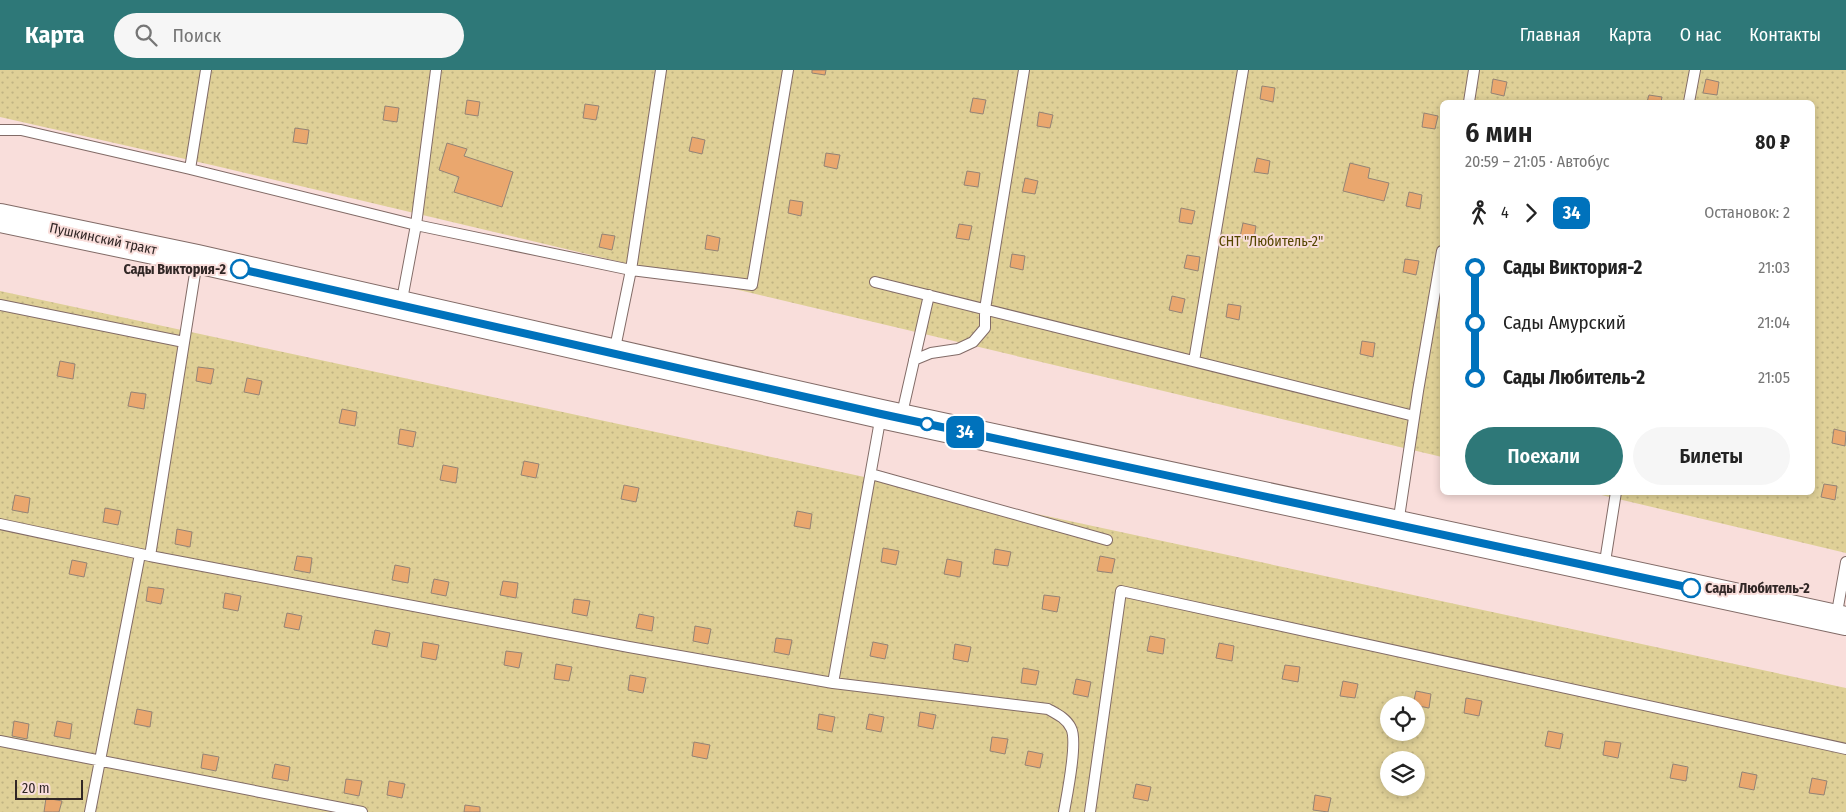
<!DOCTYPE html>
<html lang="ru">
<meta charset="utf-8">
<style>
body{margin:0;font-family:"Fira Sans Condensed",sans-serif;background:#f6f6f6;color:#222;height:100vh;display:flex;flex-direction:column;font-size:19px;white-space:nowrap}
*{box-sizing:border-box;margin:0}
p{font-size:16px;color:#767676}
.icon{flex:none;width:28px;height:28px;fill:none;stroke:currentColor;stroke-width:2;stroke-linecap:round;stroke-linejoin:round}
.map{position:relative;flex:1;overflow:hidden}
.side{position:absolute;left:1440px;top:30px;width:375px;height:395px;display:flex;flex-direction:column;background:#fff;border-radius:8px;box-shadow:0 2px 8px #0003}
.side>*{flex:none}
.badge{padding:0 10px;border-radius:8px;font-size:18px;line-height:32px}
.tools{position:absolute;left:1380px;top:626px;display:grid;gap:10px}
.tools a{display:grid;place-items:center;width:45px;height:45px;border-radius:50%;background:#fff;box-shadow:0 2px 8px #0003;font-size:25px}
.scale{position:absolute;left:15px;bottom:12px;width:68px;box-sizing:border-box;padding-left:5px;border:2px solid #312726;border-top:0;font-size:14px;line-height:18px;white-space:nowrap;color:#312726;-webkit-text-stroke:4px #f9dedb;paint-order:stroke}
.map>.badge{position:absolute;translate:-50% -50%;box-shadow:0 0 0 2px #fff}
.legs{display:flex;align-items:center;gap:8px;height:55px;padding:0 25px;font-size:16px}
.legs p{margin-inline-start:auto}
.overview{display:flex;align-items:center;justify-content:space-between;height:85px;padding:0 25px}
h1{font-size:28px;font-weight:600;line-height:38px}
.cta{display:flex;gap:10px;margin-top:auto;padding:10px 25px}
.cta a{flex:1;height:58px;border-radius:30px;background:#2e7878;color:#fff;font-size:20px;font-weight:600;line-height:58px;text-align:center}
.cta a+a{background:#f6f6f6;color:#222}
ul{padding:0 25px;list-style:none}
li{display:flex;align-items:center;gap:18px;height:55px;font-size:19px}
li i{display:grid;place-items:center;width:8px;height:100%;margin:0 6px;background:currentColor}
li i::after{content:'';width:12px;height:12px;margin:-6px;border:4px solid;border-radius:50%;background:#fff}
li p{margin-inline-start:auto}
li:first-child i{background:linear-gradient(#0000 50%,currentColor 0)}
li:last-child i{background:linear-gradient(currentColor 50%,#0000 0)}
header{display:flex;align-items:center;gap:30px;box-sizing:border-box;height:70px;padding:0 25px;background:#2e7878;color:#fff}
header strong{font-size:24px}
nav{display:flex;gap:28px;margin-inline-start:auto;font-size:18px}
.search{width:350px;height:45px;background:#f6f6f6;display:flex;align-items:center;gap:12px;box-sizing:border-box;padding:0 18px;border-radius:28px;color:#767676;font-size:19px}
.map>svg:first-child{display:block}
.garden{fill:url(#garden-dots);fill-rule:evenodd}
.building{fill:#eaa76e;stroke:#948375}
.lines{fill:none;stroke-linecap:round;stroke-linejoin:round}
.lane-casing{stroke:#826b67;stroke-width:12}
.primary-casing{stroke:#826b67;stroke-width:30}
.lane{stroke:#fff;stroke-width:10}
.primary{stroke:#fff;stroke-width:28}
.line-1-casing{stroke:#fff;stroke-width:11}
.line-1{stroke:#0072bc;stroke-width:8}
.stop-1-dot{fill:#fff;stroke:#0072bc;stroke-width:2.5}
.labels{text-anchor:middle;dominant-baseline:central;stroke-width:4;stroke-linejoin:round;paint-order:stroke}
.street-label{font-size:14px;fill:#312726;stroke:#f9dedb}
.park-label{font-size:14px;fill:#554600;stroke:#f9dedb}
.stop-label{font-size:14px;font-weight:bold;fill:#312726;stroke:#f9dedb;text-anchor:end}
</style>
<header>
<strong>Карта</strong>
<div class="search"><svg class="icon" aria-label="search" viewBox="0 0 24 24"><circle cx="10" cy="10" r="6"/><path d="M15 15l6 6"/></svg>Поиск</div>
<nav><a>Главная</a><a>Карта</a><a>О нас</a><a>Контакты</a></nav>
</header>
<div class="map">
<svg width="1846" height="742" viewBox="0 0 1846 742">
<defs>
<pattern id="garden-dots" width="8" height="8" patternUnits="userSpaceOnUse" patternTransform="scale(1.25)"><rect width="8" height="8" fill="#dfd097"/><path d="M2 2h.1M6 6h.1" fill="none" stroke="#c0b382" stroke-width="1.8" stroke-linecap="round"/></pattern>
</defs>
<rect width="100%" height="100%" fill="#f9dedb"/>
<path class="garden" d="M0 0H1846V483L1593 423 1812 422V32H1442V387L216 96 0 47Z
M0 221 1846 618V742H0ZM1389 635H1416V662H1389ZM1389 690H1416V718H1389Z"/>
<path class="building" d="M812 0H826L825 5 812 3Z
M1493 9 1507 12 1504 26 1491 23Z
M1706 9 1719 12 1717 25 1703 23Z
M1262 16 1275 18 1273 32 1260 29Z
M1649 25 1662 27 1661 32H1647Z
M973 28 986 30 983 44 970 42Z
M467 30 480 32 478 46 465 44Z
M585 34 599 36 596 50 583 48Z
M385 36 399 38 397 52 383 50Z
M1039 42 1053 45 1050 58 1037 56Z
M1424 43 1438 46 1435 59 1422 57Z
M295 58 309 60 307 74 293 72Z
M692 67 705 70 702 84 689 81Z
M447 73 467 79 464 86 513 102 502 137 454 122 459 107 439 100Z
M826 83 840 85 837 99 824 96Z
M1257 88 1270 91 1268 104 1254 102Z
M1350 93 1370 98 1368 108 1389 113 1384 131 1343 121Z
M967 101 980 103 978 117 964 115Z
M1025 108 1038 111 1035 124 1022 122Z
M1409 122 1422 125 1420 139 1406 136Z
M790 130 803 132 801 146 788 143Z
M1181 138 1195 141 1192 154 1179 152Z
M1243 153 1256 156 1254 169 1240 167Z
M959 154 972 156 969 170 956 168Z
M602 164 615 166 612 180 599 177Z
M707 165 720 168 718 181 705 179Z
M1012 184 1025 186 1023 200 1010 197Z
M1187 185 1200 187 1198 201 1184 198Z
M1405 189 1419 191 1416 205 1403 202Z
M1172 226 1185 229 1182 243 1169 240Z
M1228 234 1241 236 1239 250 1226 247Z
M1362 271 1375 273 1373 287 1360 284Z
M60 291 75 294 73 309 57 306Z
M198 297 214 299 211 314 196 311Z
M247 308 262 311 259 325 244 322Z
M131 322 146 324 144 339 128 336Z
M342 339 357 342 355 356 339 353Z
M400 359 416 362 413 377 398 374Z
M1834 359 1846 362 1845 376 1832 373Z
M524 391 539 394 536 408 521 405Z
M443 395 458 398 456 413 440 410Z
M1824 414 1837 416 1835 430 1821 427Z
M624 415 639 418 636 432 621 429Z
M15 425 30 428 28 443 12 440Z
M105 438 121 441 118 455 103 452Z
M797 441 812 444 810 459 794 456Z
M177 459 192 462 190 477 175 474Z
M883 478 899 481 896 495 881 492Z
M995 479 1011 482 1008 496 993 494Z
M297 486 312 488 310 503 294 500Z
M1100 486 1115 489 1112 503 1097 501Z
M947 489 962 492 960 507 944 504Z
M72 490 87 493 84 507 69 504Z
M395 495 410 498 408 513 392 510Z
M434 509 449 512 446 526 431 523Z
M503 511 518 513 516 528 500 525Z
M148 517 164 519 161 534 146 531Z
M225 523 241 526 238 541 223 538Z
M1044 525 1060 527 1057 542 1042 539Z
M574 529 590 531 587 546 572 543Z
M287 543 302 546 299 560 284 557Z
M639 544 654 547 652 561 636 558Z
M695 556 711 559 708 574 693 571Z
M375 560 390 563 387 577 372 574Z
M1150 566 1165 569 1163 584 1147 581Z
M776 568 792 570 789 585 774 582Z
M423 572 439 575 436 590 421 587Z
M873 572 888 575 885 589 870 586Z
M1219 573 1234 576 1232 591 1216 588Z
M955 574 971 577 968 592 953 589Z
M506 581 522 583 519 598 504 595Z
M556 594 572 597 569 611 554 609Z
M1285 595 1300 597 1298 612 1282 609Z
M1023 598 1039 601 1036 615 1021 613Z
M630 605 646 608 643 623 628 620Z
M1076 609 1091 612 1088 627 1073 624Z
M1343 611 1358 614 1355 628 1340 626Z
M1416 621 1431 624 1429 638 1413 635Z
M1466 628 1482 631 1479 646 1464 643Z
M137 639 152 642 150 657 134 654Z
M920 642 936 645 933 659 918 656Z
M819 644 835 647 832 662 817 659Z
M869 644 884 647 881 662 866 659Z
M14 651 29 654 27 669 12 666Z
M57 651 72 654 70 669 54 666Z
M1548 661 1563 664 1560 679 1545 676Z
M992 667 1008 669 1005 684 990 681Z
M1605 671 1621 673 1618 688 1603 685Z
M694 672 710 675 707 689 692 686Z
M1028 681 1043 684 1040 698 1025 695Z
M203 684 219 687 216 701 201 698Z
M275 694 290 697 288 711 272 708Z
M1673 694 1688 697 1686 711 1670 708Z
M1742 702 1757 705 1754 720 1739 717Z
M1812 708 1827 711 1824 725 1809 723Z
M346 709 362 711 359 726 344 723Z
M389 711 405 714 402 728 387 725Z
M1136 714 1151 717 1148 731 1133 728Z
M1315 725 1331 728 1328 742 1313 740Z
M46 728 62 731 59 742H44Z
M465 735 480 737V742H464Z"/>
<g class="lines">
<g class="lane-casing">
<path id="lane" d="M206 0 190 99 416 155 631 200 752 215 788 0
M1469 32 1474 0
M1689 32 1695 0
M0 60H21L190 99
M875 212 1414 346
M0 235 184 272
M401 235 416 155 436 0
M614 283 631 200 661 0
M914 290 931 283 958 279 973 272 985 258V239L1024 0
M1194 291 1243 0
M901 348 929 225
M871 404 1107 470
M0 454 150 486 629 577 833 613 1048 639C1057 644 1066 648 1071 658 1078 671 1067 725 1064 742
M1398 454 1418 321 1442 181
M150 486 197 191
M1604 498 1616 422
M1836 548 1846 492
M833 613 881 345
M0 671 362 742
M90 742 140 484
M1090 742 1121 521 1846 679"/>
</g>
<g class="primary-casing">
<path id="primary" d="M0 148 197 189 881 344 1846 551"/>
</g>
<use href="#lane" class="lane"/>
<use href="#primary" class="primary"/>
</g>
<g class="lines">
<g class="line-1-casing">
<path id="line-1" d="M240 199 881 344 1691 518"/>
</g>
<use href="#line-1" class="line-1"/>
</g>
<g class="stop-1-dot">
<circle cx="240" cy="199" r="9"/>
<circle cx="927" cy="354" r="6"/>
<circle cx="1691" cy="518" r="9"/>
</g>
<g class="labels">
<g class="street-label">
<text transform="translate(103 169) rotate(12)">Пушкинский тракт</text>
</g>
<g class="park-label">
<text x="1271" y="171">СНТ "Любитель-2"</text>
</g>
<g class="stop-label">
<text x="226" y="199">Сады Виктория-2</text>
<text x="1705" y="518" text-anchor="start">Сады Любитель-2</text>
</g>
</g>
</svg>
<div class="tools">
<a><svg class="icon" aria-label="locate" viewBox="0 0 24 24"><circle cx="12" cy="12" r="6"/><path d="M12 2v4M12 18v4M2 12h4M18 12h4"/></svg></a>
<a><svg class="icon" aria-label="layers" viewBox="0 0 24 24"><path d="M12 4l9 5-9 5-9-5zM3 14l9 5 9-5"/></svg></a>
</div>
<div class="scale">20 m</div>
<b class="badge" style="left:965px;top:362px;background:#0072bc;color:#fff">34</b>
<section class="side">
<div class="overview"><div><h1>6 мин</h1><p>20:59 – 21:05 · Автобус</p></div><b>80 ₽</b></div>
<div class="legs"><svg class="icon" aria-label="walk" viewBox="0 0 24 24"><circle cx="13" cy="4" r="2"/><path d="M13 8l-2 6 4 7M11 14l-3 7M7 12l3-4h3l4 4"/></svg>4<svg class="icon" aria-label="forward" viewBox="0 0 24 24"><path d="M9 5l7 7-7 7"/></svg><b class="badge" style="background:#0072bc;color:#fff">34</b><p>Остановок: 2</p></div>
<ul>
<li><i style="color:#0072bc"></i><b>Сады Виктория-2</b><p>21:03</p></li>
<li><i style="color:#0072bc"></i><span>Сады Амурский</span><p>21:04</p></li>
<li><i style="color:#0072bc"></i><b>Сады Любитель-2</b><p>21:05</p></li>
</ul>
<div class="cta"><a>Поехали</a><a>Билеты</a></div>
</section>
</div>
